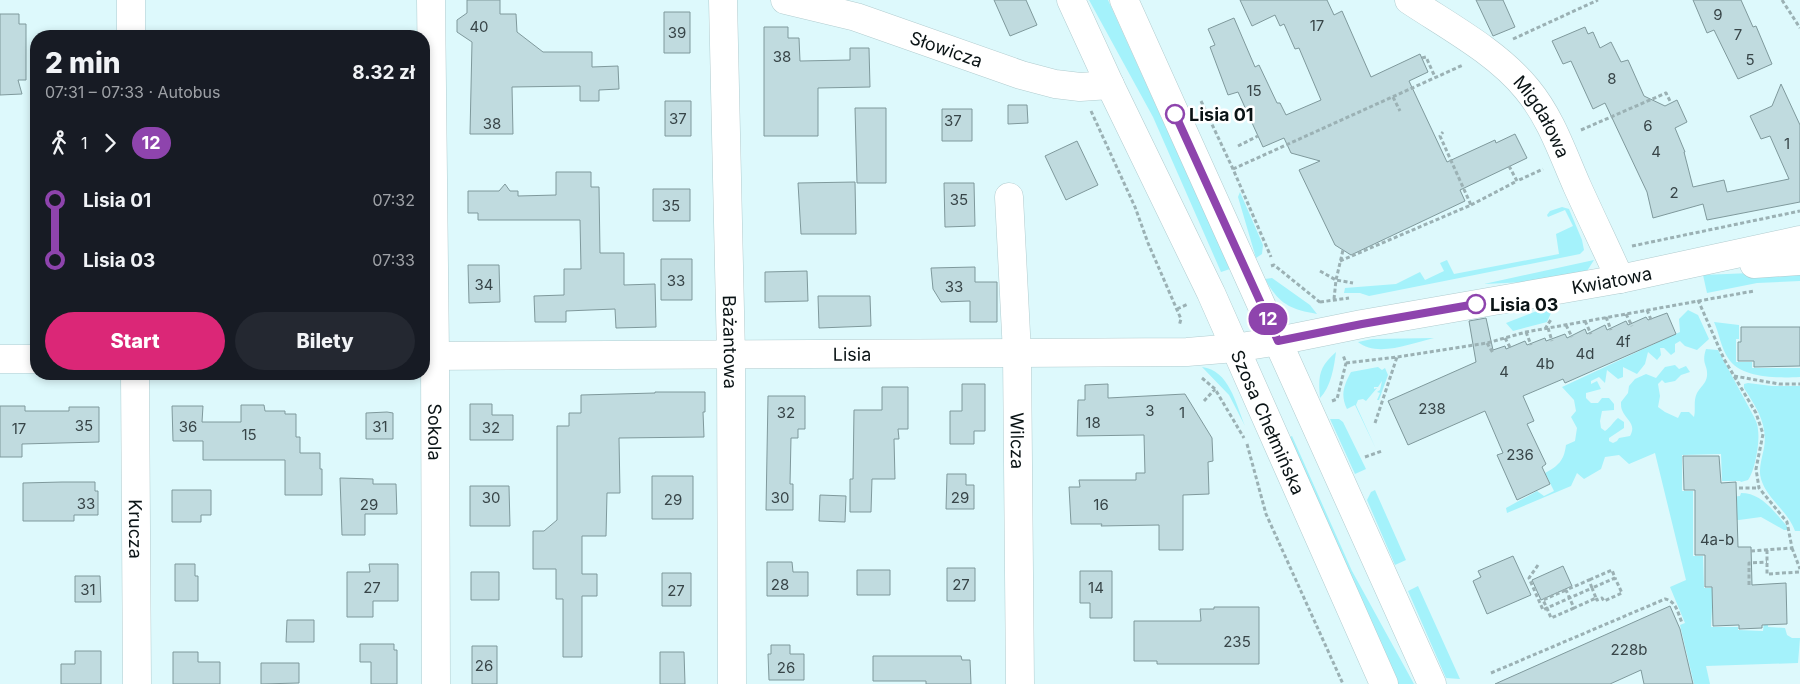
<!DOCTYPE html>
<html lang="pl">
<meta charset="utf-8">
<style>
body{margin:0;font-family:Inter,sans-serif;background:#242831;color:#f1f3f6;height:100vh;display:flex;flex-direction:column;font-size:19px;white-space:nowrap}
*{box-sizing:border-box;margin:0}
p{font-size:16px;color:#9ea1a6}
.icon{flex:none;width:28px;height:28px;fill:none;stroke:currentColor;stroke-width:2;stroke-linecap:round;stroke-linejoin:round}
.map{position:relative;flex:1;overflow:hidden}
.panel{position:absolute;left:30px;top:30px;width:400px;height:350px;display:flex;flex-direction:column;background:#171b24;border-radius:20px;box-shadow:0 2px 8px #0003}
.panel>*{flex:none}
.badge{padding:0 10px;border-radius:16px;font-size:18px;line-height:32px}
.map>.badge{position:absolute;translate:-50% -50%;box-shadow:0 0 0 2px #fff}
.legs{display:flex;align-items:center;gap:8px;height:55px;padding:0 15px;font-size:16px}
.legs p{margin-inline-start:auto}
.headline{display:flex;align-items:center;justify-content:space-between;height:85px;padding:0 15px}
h1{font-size:28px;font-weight:800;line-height:38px}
.action{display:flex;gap:10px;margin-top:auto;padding:10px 15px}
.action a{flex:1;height:58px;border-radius:30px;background:#db2777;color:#fff;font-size:20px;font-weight:800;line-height:58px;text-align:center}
.action a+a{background:#242831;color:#f1f3f6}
ul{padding:0 15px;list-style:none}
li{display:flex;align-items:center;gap:18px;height:60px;font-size:19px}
li i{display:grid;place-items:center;width:8px;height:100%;margin:0 6px;background:currentColor}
li i::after{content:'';width:12px;height:12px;margin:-6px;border:4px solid;border-radius:50%;background:#171b24}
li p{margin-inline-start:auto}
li:first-child i{background:linear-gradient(#0000 50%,currentColor 0)}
li:last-child i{background:linear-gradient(currentColor 50%,#0000 0)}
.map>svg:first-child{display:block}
.green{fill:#a4f2fb}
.building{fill:#c0dbdf;stroke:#7f999c}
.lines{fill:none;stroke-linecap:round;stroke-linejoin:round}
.minor-casing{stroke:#b1cccf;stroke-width:29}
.secondary-casing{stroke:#b1cccf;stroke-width:29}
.path{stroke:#9bb1b4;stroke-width:3;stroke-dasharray:4 2.5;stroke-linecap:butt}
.minor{stroke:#fff;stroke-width:28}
.secondary{stroke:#fff;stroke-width:28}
.line-1-casing{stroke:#fff;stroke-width:11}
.line-1{stroke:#8e44ad;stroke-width:8}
.stop-1-dot{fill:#fff;stroke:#8e44ad;stroke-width:2.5}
.labels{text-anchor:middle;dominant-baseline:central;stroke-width:5;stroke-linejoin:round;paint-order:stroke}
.number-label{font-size:15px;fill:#384548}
.street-label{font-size:18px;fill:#0a1315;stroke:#fff}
.stop-label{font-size:18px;font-weight:bold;fill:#0a1315;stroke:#fff;text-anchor:start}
</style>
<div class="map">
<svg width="1800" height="684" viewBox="0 0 1800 684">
<rect width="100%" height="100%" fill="#ddf9fc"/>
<path class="green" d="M1089 0H1108L1230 269 1221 272 1153 117Z
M1240 192 1263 245 1262 254 1256 258 1238 197Z
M1562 207 1569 209 1582 240 1584 250 1580 254 1369 296 1360 293H1344L1345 288 1396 284 1420 272 1425 280 1444 271 1440 263 1447 260 1454 274 1559 254 1556 234 1573 226 1565 210 1548 217 1547 215 1550 211Z
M1594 260 1587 271 1551 281 1484 284Z
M1800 271V281L1757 283 1707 293 1703 275Z
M1272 278 1310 305 1317 314C1289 309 1279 304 1265 279Z
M1555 304 1547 322 1513 331 1506 323Z
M1688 310 1698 315 1709 339 1697 350 1685 346 1680 341 1675 344V352L1671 355 1664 348H1660L1661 355 1657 360 1648 352 1645 364 1637 374 1623 367V377L1618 379 1607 370 1605 383 1599 377 1591 381V384L1597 381 1601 389 1586 393V398L1591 403H1598L1602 398H1609L1614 404V410L1602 411 1600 421 1601 428 1605 431C1611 427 1613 422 1618 418L1624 422V428L1609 438V441L1613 443 1617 441 1619 438 1630 436C1637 424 1626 420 1622 410 1621 408 1621 405 1621 402L1628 393 1629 386 1635 379 1646 374 1656 378 1665 367 1675 365 1679 369 1686 366 1690 372 1681 375 1675 381 1665 383 1662 380 1658 384 1660 396 1658 407 1665 412 1678 418 1681 412H1689L1694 417C1696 409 1693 401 1697 393 1700 387 1706 384 1707 376 1708 364 1701 365 1706 349L1718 350 1753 415C1755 419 1758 424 1758 430 1760 441 1755 471 1748 480L1741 482 1740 481H1722L1721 454 1682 455V491H1693V556H1703L1704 588H1713L1711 627H1738V630L1763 631 1764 622H1768V627L1785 628 1787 635 1792 638H1800L1798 663 1706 666 1710 684H1694L1680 625 1685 623 1670 587 1686 580 1655 453 1629 464 1619 455 1605 457 1601 469 1584 479 1577 473 1571 486 1507 513 1506 508 1537 491 1544 496 1554 491 1545 473C1558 466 1564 461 1566 445L1575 441 1577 428 1571 417 1576 411 1574 400 1562 387 1680 332 1679 319Z
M1714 322 1739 325V339H1736V362H1752V368H1800V377C1779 378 1741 379 1728 358 1721 348 1719 333 1714 322Z
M1434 338C1412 343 1377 358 1358 342L1372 339Z
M1336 352C1334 367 1331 387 1320 398 1318 376 1319 367 1336 352Z
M1202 367C1229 370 1236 404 1245 426L1229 395Z
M1378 367 1382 370 1385 368 1388 375 1379 400H1377L1380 393 1377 392 1380 390 1382 381 1378 387H1374V389L1377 388 1366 401 1363 399 1358 400 1356 405 1376 449 1355 405 1347 409C1340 395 1344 385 1351 372Z
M1748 383 1772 386H1800V531H1795C1788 511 1767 499 1761 479 1758 470 1762 458 1764 448 1768 424 1756 407 1744 388V384Z
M1330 419H1339L1343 422 1366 469 1355 474Z
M1292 436 1352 571 1414 684H1397L1286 439Z
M1375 490 1406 560 1395 565 1367 500 1371 492Z
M1741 493C1762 493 1774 512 1787 526V530H1784L1761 517 1739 520 1729 519 1730 497 1740 496Z
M1418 586 1460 679 1446 678 1408 591Z"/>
<path class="building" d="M467 0H500V14H516L517 32 543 52H592V67L618 66 619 89 599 90V101H580V86L512 87 513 134H470L472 42 457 32V20L467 13Z
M994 0H1026L1037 25 1010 36Z
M1240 0H1327L1334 15 1342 11 1371 77 1420 54 1428 72 1409 81 1447 162 1495 140 1496 143 1515 134 1527 158 1460 190 1465 201 1351 255 1335 245 1299 170 1320 161 1291 153 1284 138 1263 147 1238 92 1228 95 1210 47 1215 45 1208 29 1234 18 1255 67 1259 65 1277 103H1280L1286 115 1321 100 1299 48 1295 49 1284 24 1280 26 1275 15 1252 26Z
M1476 0H1503L1515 27 1493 36Z
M1693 0H1741L1753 27 1756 26 1772 64 1738 79 1714 30 1707 33Z
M664 12H690V53H664Z
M0 14H19V24H26V80H18L22 94 0 95Z
M764 27H788V38H799L800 61 850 60V48H869L870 87 818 88V136H764Z
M1585 27 1588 34 1593 32 1600 48 1611 42 1621 62 1628 60 1644 96 1665 106 1677 100 1687 122 1675 128 1685 152H1684L1693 187 1724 180 1727 192 1789 179 1770 136 1761 139 1750 116 1772 106 1781 84 1800 125V202L1707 220 1703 204 1653 218 1647 192 1605 103 1593 109 1571 61 1563 64 1552 41Z
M665 101H691V136H665Z
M1008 105H1027L1028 123 1008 124Z
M855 108H886V183H857Z
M942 109H972V141H942Z
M1077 141 1098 185 1066 200 1045 156Z
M556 172H591V187H599L600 253H624V285L655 284 656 327 616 328 615 309 566 311V322H535L534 296 564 295V269H581L580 220H478V213H468V191H499L505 184 510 191H518V196L556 195Z
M855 182 856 234H801L798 183Z
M944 183H974L975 226 945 227Z
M653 189H690V221H653Z
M661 259H692V300H661Z
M468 265H499L500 302 469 303Z
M975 267V282H997V322H970V301L941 302 933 289 931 268Z
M807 271 808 301 765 302V272Z
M818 296H870L871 326 819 328Z
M1667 313 1676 334 1565 383 1563 379 1523 396 1534 421 1527 424 1546 464 1542 467 1550 484 1517 500 1497 455 1503 453 1485 411 1408 445 1388 401 1476 362 1469 321 1486 318 1493 350 1505 346 1506 349 1525 341 1527 345 1545 338 1546 341 1565 334 1567 338 1585 329 1587 334 1605 325 1607 330 1626 321 1628 325 1646 317 1648 320Z
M1741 327H1800V366L1754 367V361H1738V342H1741Z
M962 384H985V431H974V444H950V411H962Z
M1108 384V398L1185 394 1212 438 1213 461 1208 462 1209 494 1183 495V550H1159V525L1101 526 1102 524H1071L1069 487H1080L1079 480H1136V473H1145L1144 435 1077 436 1078 400H1085V385Z
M882 387H908V429H898L899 439H894L895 479H872L871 512H850V479H853L854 410H882Z
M655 392H705V412H703L704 437 619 438 620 493H607L606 536H582V574H597V596H582V657H563V599H556V569H533V531H544L557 520V426H569V413H581V395L655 393Z
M768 396H805V429H798V438H791L790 484H793V510H766Z
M470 404H492V415H513V440H470Z
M241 405H264L265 411H285V414H296V437H300V453H320V469H322V495H285V460H203V441H173L172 406H203L202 422H241Z
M0 406H25V411H69V407H99V442L22 444V457H0Z
M387 412 393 413V439H366V413Z
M1683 456H1719L1721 483 1736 482 1738 547H1751L1752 585 1786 583 1787 624 1762 625V628L1739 629V625L1713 626 1712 587H1705V555H1695V490H1684Z
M947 474H966V485H974V509H946Z
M652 476H693V519H652Z
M340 478 373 479V484H396L397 514H365V535H342Z
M62 482H95V491H98V515H74V521H23V483Z
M470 486H509L510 526H470Z
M172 490H211V515H201V522H172Z
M820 495 846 496 845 522 819 521Z
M1513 556 1531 595 1487 614 1473 581 1481 577 1478 571Z
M767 562H792L793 572H808V596H767Z
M175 564H195V576H198V601H175Z
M369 564H398V601H373V617H347V572H370Z
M1563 566 1572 586 1541 600 1532 580Z
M947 568H975V601H947Z
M857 570H890V595H857Z
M1080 571H1112V618H1090V603H1080Z
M471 572H499V600H471Z
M662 573H691V606H662Z
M75 576H100L101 602H75Z
M1670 606 1680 629 1693 684H1644L1641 670 1610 684H1495Z
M1214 607H1259V664H1157V661H1134V621H1201L1200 609H1214Z
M287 620H314V642H286Z
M360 644H394V650H397V684H371V662H360Z
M771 645H790V654H804V680H769L768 654H771Z
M472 646H497V684H472Z
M75 651H101V684H61V664H75Z
M173 652H198V662H220V684H173Z
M660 652H684L685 684H660Z
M873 656H961L962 660H970L971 684H926V681H873Z
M261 663H299V683L261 684Z"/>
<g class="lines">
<g class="minor-casing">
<g id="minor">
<path d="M131 0V36"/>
<path id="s1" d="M431 0 435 356 436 684"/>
<path id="s2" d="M723 0 731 355 732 684"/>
<path id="s3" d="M785 0 856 17 1021 75 1055 84 1080 87 1110 85"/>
<path id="s4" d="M1409 0C1448 26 1497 52 1527 89 1551 118 1562 152 1577 186 1591 217 1606 248 1620 279"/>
<path id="s5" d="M1009 197 1017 353 1020 684"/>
<path d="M1754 264 1800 261"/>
<path id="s6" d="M424 356 1187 352 1235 348 1278 341 1362 324 1620 279 1800 240"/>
<path d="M0 359H36"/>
<path id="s7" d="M135 374 137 684"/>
</g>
</g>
<g class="secondary-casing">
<g id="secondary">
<path id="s8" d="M1071 0 1110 85 1211 293 1384 684"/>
<path d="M1124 0 1432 684"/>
</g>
</g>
<path class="path" d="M1782 0 1800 28
M1513 39 1598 0
M1422 58 1426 57 1435 77
M1393 97 1400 111
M1201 101 1233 169 1271 257
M1091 111 1135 207 1148 243 1181 319 1179 326
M1581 130 1666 93 1671 103
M1238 146 1258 136
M1509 166 1517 181 1543 169
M1233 169 1463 65
M1471 205 1517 181
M1632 246 1800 211
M1340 261 1471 205 1440 136 1443 132
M1271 266 1274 265 1321 303
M1320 271 1336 280 1353 283
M1334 299 1336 280 1343 250
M1698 300 1724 359 1756 413 1763 434 1756 469 1759 488 1787 522 1792 548 1751 551
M1320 302 1349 298
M1177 309 1188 304
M1647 310 1652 322
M1626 314 1632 326
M1606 317 1611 330
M1585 321 1591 334
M1566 325 1572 337
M1548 328 1552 341
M1545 329 1552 318
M1526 332 1531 345
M1505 338 1511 349
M1487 343 1493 353
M1346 363 1397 357 1487 343 1526 332 1754 291
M1734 376 1779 384H1800
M161 377 407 375
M53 378 109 377
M1202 378 1215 389 1244 438
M1204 401 1215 389
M1332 401 1337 399 1346 363 1343 355
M1375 423 1397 357
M1247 444 1266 514 1343 684
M1365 457 1382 451
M1739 488H1759
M1792 548 1800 569
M1767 550V574L1800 572
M1538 565 1529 578 1543 610 1547 608 1543 600 1566 590
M1749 585V563L1767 562
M1596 598 1597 600 1602 598 1604 601 1622 593 1615 578
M1574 608 1551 618 1547 608 1592 588 1596 598 1574 608 1566 590 1589 580 1592 588 1615 578 1612 570 1589 580
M1491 673 1665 599C1676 601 1678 613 1682 623"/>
<use href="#minor" class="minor"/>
<use href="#secondary" class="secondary"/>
</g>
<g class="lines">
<g class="line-1-casing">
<path id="line-1" d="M1175 114 1278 341 1362 324 1476 304"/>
</g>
<use href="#line-1" class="line-1"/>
</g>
<g class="stop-1-dot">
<circle cx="1175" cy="114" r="9"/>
<circle cx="1476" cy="304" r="9"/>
</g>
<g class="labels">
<g class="number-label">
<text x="1718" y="14">9</text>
<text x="1317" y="25">17</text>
<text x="479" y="26">40</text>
<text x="677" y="32">39</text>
<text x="1738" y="34">7</text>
<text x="782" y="56">38</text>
<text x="1750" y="59">5</text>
<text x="1612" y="78">8</text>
<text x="1254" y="90">15</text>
<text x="678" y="118">37</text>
<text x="953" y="120">37</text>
<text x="492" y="123">38</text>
<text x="1648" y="125">6</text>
<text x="1787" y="143">1</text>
<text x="1656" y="151">4</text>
<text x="1674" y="192">2</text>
<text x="959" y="199">35</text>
<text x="671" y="205">35</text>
<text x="676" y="280">33</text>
<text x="484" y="284">34</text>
<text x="954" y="286">33</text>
<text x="1623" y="341">4f</text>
<text x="1585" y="353">4d</text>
<text x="1545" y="363">4b</text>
<text x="1504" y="371">4</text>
<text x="1432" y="408">238</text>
<text x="1150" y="410">3</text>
<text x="786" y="412">32</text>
<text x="1182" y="412">1</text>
<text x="1093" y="422">18</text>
<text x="84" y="425">35</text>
<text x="188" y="426">36</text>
<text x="380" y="426">31</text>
<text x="491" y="427">32</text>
<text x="19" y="428">17</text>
<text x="249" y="434">15</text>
<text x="1520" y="454">236</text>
<text x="491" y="497">30</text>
<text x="780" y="497">30</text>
<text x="960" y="497">29</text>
<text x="673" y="499">29</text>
<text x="86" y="503">33</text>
<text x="369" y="504">29</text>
<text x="1101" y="504">16</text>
<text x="1717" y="539">4a-b</text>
<text x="780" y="584">28</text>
<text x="961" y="584">27</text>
<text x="372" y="587">27</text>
<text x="1096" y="587">14</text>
<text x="88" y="589">31</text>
<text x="676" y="590">27</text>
<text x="1237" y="641">235</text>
<text x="1629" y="649">228b</text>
<text x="484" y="665">26</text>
<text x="786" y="667">26</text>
</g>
<g class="street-label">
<text stroke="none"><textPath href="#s3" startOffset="169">Słowicza</textPath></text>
<text stroke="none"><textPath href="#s4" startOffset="180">Migdałowa</textPath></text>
<text stroke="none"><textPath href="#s6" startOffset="1194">Kwiatowa</textPath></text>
<text stroke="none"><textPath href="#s2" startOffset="342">Bażantowa</textPath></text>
<text stroke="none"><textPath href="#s6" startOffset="428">Lisia</textPath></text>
<text stroke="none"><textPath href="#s8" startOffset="466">Szosa Chełmińska</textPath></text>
<text stroke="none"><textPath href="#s1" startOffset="432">Sokola</textPath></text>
<text stroke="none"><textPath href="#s5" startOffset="244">Wilcza</textPath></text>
<text stroke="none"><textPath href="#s7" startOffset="155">Krucza</textPath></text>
</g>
<g class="stop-label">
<text x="1189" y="114">Lisia 01</text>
<text x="1490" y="304">Lisia 03</text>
</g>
</g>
</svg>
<b class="badge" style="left:1268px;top:319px;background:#8e44ad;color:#fff">12</b>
<section class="panel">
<div class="headline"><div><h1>2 min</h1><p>07:31 – 07:33 · Autobus</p></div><b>8.32 zł</b></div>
<div class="legs"><svg class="icon" aria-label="walk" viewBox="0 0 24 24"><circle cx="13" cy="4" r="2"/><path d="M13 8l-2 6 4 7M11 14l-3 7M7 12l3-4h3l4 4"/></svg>1<svg class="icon" aria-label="forward" viewBox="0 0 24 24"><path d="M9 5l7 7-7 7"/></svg><b class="badge" style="background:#8e44ad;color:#fff">12</b></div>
<ul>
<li><i style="color:#8e44ad"></i><b>Lisia 01</b><p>07:32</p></li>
<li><i style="color:#8e44ad"></i><b>Lisia 03</b><p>07:33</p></li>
</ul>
<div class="action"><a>Start</a><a>Bilety</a></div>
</section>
</div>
